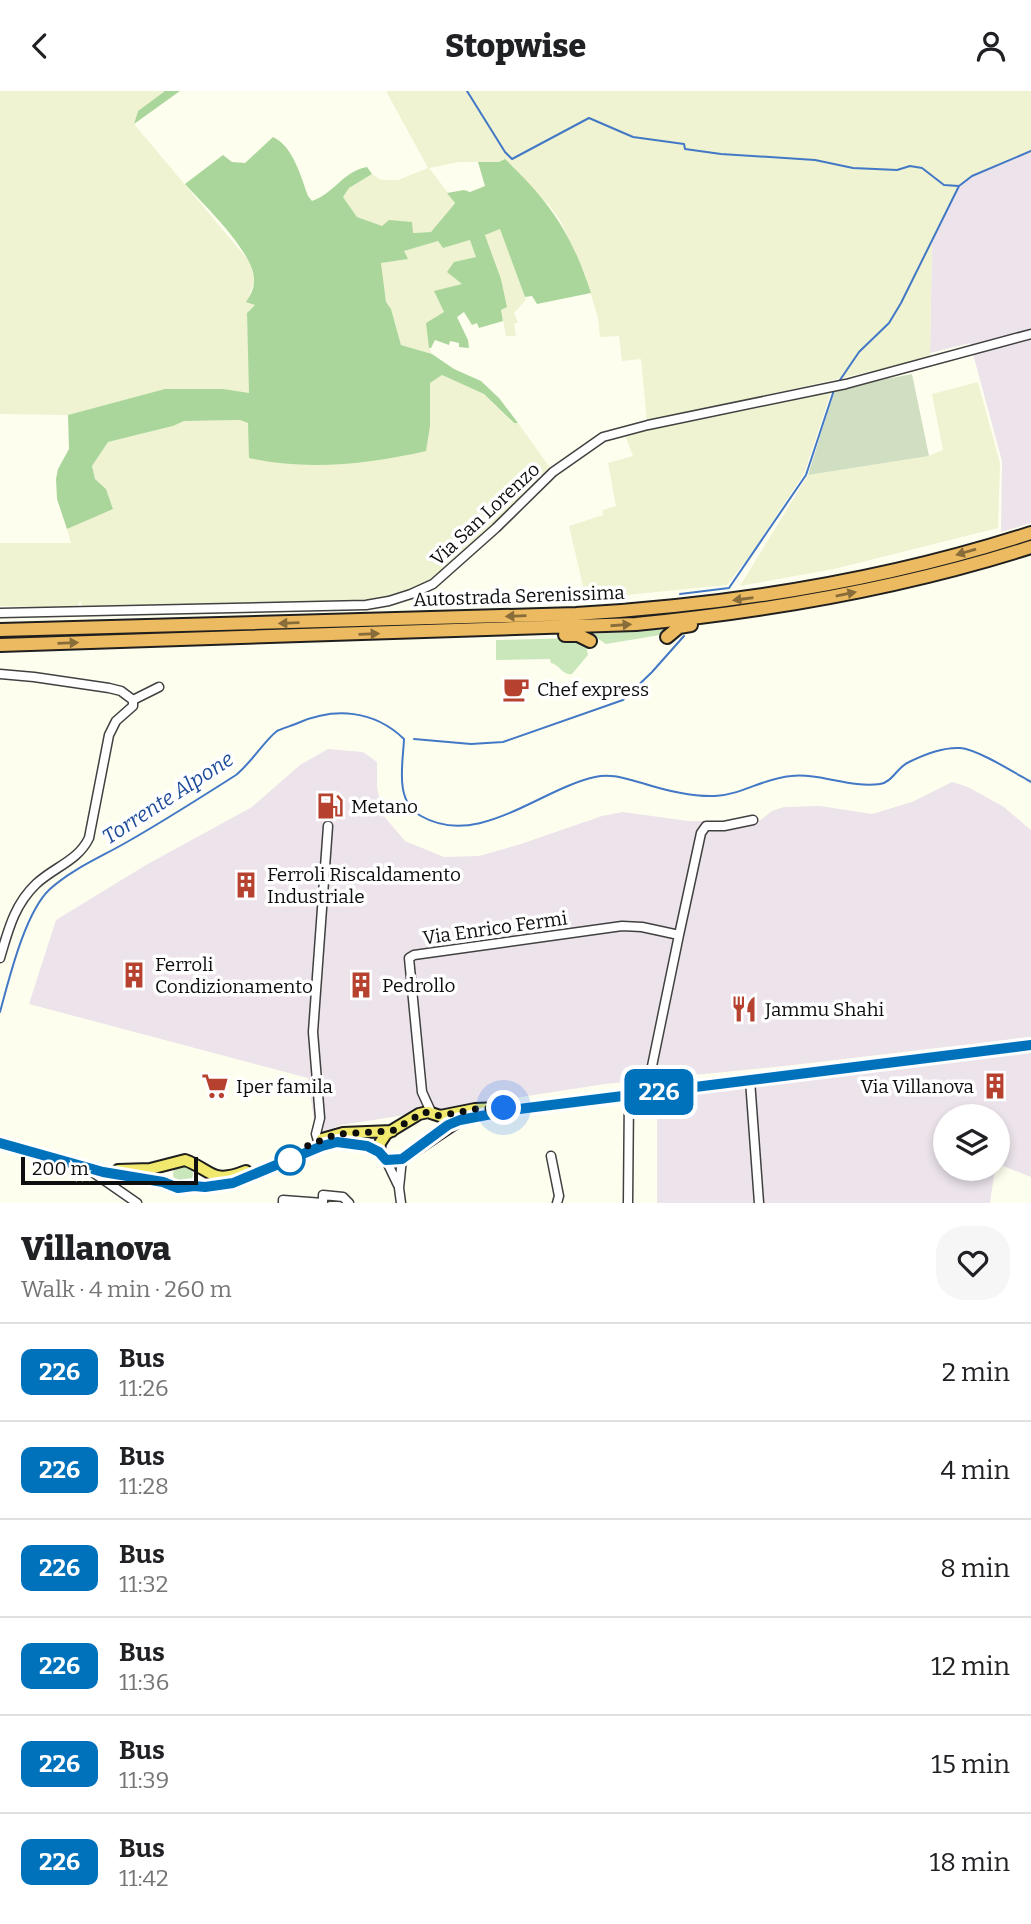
<!DOCTYPE html>
<meta charset="utf-8">
<style>
body{margin:0;font-family:Bitter,serif;background:#f6f6f6;color:#202124;height:100vh;display:flex;flex-direction:column;font-size:26px;white-space:nowrap}
*{box-sizing:border-box;margin:0}
p{font-size:23px;color:#757577}
.icon{flex:none;width:38px;height:38px;fill:none;stroke:currentColor;stroke-width:2;stroke-linecap:round;stroke-linejoin:round}
.map{position:relative;height:1112px;overflow:hidden}
.side{display:flex;flex-direction:column;background:#fff;flex:1}
.side>*{flex:none}
.badge{padding:0 14px;border-radius:10px;font-size:24px;line-height:46px}
.buttons{position:absolute;left:933px;top:1013px;display:grid;gap:14px}
.buttons a{display:grid;place-items:center;width:77px;height:77px;border-radius:50%;background:#fff;box-shadow:0 4px 10px #0003;font-size:35px}
.scale{position:absolute;left:21px;bottom:18px;width:177px;box-sizing:border-box;padding-left:7px;border:4px solid #0e0e0e;border-top:0;font-size:19px;line-height:24px;white-space:nowrap;color:#0e0e0e;-webkit-text-stroke:5px #fff;paint-order:stroke}
.you{position:absolute;width:35px;height:35px;margin:-18px;border:5px solid #fff;border-radius:50%;background:#1a73e8;box-shadow:0 0 0 10px #1a73e833}
.map>.badge{position:absolute;translate:-50% -50%;box-shadow:0 0 0 4px #fff}
.round{display:grid;place-items:center;flex:none;width:74px;height:74px;border-radius:28px;background:#f6f6f6}
.summary{display:flex;align-items:center;justify-content:space-between;height:119px;padding:0 21px}
h1{font-size:33px;font-weight:800;line-height:52px}
ul{padding:0;list-style:none}
li{display:flex;align-items:center;gap:21px;height:98px;padding:0 21px;border-top:2px solid #e0e0e0}
li div{flex:1}
li b{display:block;font-size:26px}
li em{font-style:normal}
li .badge{min-width:77px;font-weight:700;text-align:center}
header{display:flex;justify-content:space-between;align-items:center;height:91px;padding:0 21px;background:#fff;font-size:32px;font-weight:800}
.map>svg:first-child{display:block}
.industrial{fill:#ece3eb}
.farmland{fill:#eff3d1}
.green{fill:#c9e7bb}
.forest{fill:#aad69b}
.cemetery{fill:#d0dfc1}
.lines{fill:none;stroke-linecap:round;stroke-linejoin:round}
.stream{stroke:#4278c5;stroke-width:2}
.minor-casing{stroke:#414141;stroke-width:11}
.major-casing{stroke:#1f1f1f;stroke-width:14}
.highway-casing{stroke:#1f1f1f;stroke-width:16}
.minor{stroke:#fff;stroke-width:8}
.major{stroke:#f0e96d;stroke-width:10}
.highway{stroke:#ecba60;stroke-width:12}
.oneway{fill:#886d3b}
.line-casing{stroke:#fff;stroke-width:16}
.line{stroke:#0072bc;stroke-width:10}
.walk{stroke:#0e0e0e;stroke-width:7;stroke-dasharray:0 12.6}
.stop-dot{fill:#fff;stroke:#0072bc;stroke-width:3.5}
.labels{text-anchor:middle;dominant-baseline:central;stroke-width:7;stroke-linejoin:round;paint-order:stroke}
.street-label{font-size:19px;fill:#0e0e0e;stroke:#fff}
.poi-label{font-size:19px;fill:#0e0e0e;stroke:#fff;text-anchor:start}
.water-label{font-size:21px;font-style:italic;fill:#1e4c98;stroke:#fff}
</style>
<header><svg class="icon" aria-label="back" viewBox="0 0 24 24"><path d="M15 5l-7 7 7 7"/></svg>Stopwise<svg class="icon" aria-label="person" viewBox="0 0 24 24"><circle cx="12" cy="8" r="4"/><path d="M4 21q1-7 8-7t8 7"/></svg></header>
<div class="map">
<svg width="1031" height="1112" viewBox="0 0 1031 1112">
<rect width="100%" height="100%" fill="#fefeef"/>
<path class="industrial" d="M1031 60V432L1001 441 1002 370 970 252 930 262 932 149 951 108 964 89Z
M328 658 363 661 377 671V696L383 724 405 750 444 766 479 765 521 753 602 725 623 721 688 730H759L772 720 784 716 820 715 872 723 912 711 952 691 968 696 1004 716 1031 739V946L784 975 605 993 341 1034 316 1044 308 987 29 913 56 829 146 774 252 716 300 674Z
M1031 958V1086L998 1073V1026H945V1078H995L990 1112H657V1007Z"/>
<path class="farmland" d="M0 0H165L138 20 134 33 249 170 255 189 247 211 256 213 247 222 250 303 223 298H167L68 324 0 323Z
M386 0H1031V60L964 89 959 95 941 130 932 149 930 267 647 331 641 268 622 270 619 245 600 246 598 227 585 183 561 131 549 114 499 71H459L429 77 455 111 431 141 412 142V131L382 136 357 126 343 106 349 97 372 83 381 89H398L428 77Z
M501 138 526 209 514 222 518 232H514L516 245H506L501 218 507 216 501 188 485 143Z
M471 149 476 166 454 171 463 193 444 221 429 257 432 263 401 254 391 219 386 211 381 172 407 168 403 160 438 150 443 157Z
M442 284 484 303 513 332H518L553 381 433 493 389 510 84 520 80 509 79 513 73 517 0 515V452H71L67 438 113 417 106 398 95 388 92 375 108 351 170 336 184 330 240 329 248 332 430 292Z
M978 291 1000 372 998 437 834 478 740 495 808 384 929 365 943 359 932 303Z
M832 298 804 383 750 464 727 494 586 508 569 435 603 424V419L616 415 608 372 633 365 625 344Z"/>
<path class="green" d="M668 538 666 542 660 544 606 553 591 543Z
M577 547 586 554 588 564 572 583C563 585 559 573 551 572L550 568 496 569V549Z
M173 1083a10 10 0 1 1 20 0a10 10 0 1 1-20 0Z"/>
<path class="forest" d="M165 0H180L134 33 138 20Z
M273 46C293 55 301 86 308 105L312 110C335 102 342 81 367 76L372 83 349 97 343 106 357 126 382 135 389 129 412 131 413 142 431 141 455 112 447 102 464 99 470 101 485 95 478 71H499L505 68C550 111 572 143 591 202L537 213 532 205 525 206 500 138 485 144 501 188 507 216 501 219 503 230 479 237 477 232 472 234 464 221 457 226 468 249 469 257 459 256V252L450 250 449 254 435 249 431 257H429L426 232 444 221 434 200 462 193 447 181 454 171 476 166 470 149 443 157 438 150 404 160 408 168 381 172 386 211 391 218 401 254 432 263 454 278 481 290 499 307 518 332H514L484 303 442 284 430 292V335L426 360C370 373 306 380 249 367L248 332 240 329 184 330 173 335 108 351 92 375 95 388 106 398 113 418 67 438 57 408 56 388 58 378 69 358 68 324 165 298H223L249 302 247 222 255 214 246 211C250 205 254 198 254 191 257 164 203 113 185 93L223 64 232 71 245 72Z"/>
<path class="cemetery" d="M912 283 929 365 808 384 835 298Z"/>
<g class="lines">
<path class="stream" d="M467 0 505 61 512 68 589 27 633 46 684 53 685 58 721 63 815 69 853 77 897 79 910 75 922 77 944 94 959 95
M840 289 859 261 889 232 901 212 959 95 972 85 1031 60
M680 503 729 497 806 384 834 299
M414 648 471 653 503 651 623 609 652 581 684 545
M0 921C9 888 25 821 50 798 72 778 101 766 127 751 164 730 200 707 236 684 251 672 265 649 277 640 283 637 291 635 298 632 335 616 374 619 404 648 403 673 394 710 421 725 478 758 540 698 595 686 612 682 626 688 642 692 664 699 691 706 715 705 741 704 764 687 791 685 821 682 850 697 880 693 893 691 897 676 909 671 923 664 943 656 960 657 977 658 1015 682 1031 691"/>
<g class="minor-casing">
<path id="minor" d="M0 522 366 514 389 510 411 503 433 493 496 437 553 381 603 346 648 334 846 293 1031 243
M0 583 34 586 109 597 121 600 133 609
M679 844 701 742 706 735H724L753 729
M0 867C8 840 14 814 36 793 54 776 78 770 89 747L109 644 116 630 133 615V609L159 596
M750 989 759 1112
M432 1023 422 1001 409 867 414 864 622 835 642 836 679 844 651 980 650 1002
M318 1050 316 1043 320 1027 313 941 328 735
M551 1065 559 1105 557 1112
M386 1069 398 1094
M88 1078 137 1112
M283 1112V1109L323 1112V1104L343 1106 349 1112
M401 1112 399 1097 402 1068
M628 1112 629 1004"/>
</g>
<g class="major-casing">
<path id="major" d="M322 1048 343 1042 392 1040
M0 1052 103 1081 163 1091 178 1097 194 1095 205 1096 233 1092 322 1055 337 1051 367 1055 379 1061 386 1069 402 1068 460 1029 519 1018 1031 954
M379 1061 380 1052 386 1043 419 1023 428 1021 440 1025 475 1018 499 1017
M118 1079 150 1078 185 1069C212 1079 211 1094 246 1080"/>
</g>
<g class="highway-casing">
<path id="highway" d="M0 539 576 523C730 514 883 490 1031 442
M565 544H578L590 550
M667 546 679 536 691 534
M0 554 636 533C770 520 903 497 1031 456"/>
</g>
<use href="#minor" class="minor"/>
<use href="#major" class="major"/>
<use href="#highway" class="highway"/>
</g>
<defs><path id="oneway-solid" d="M-6-.8H1V-3.2L6.5 0L1 3.2V.8H-6Z" transform="scale(1.75)"/></defs>
<g class="oneway">
<use href="#oneway-solid" transform="translate(966 461) rotate(164)"/>
<use href="#oneway-solid" transform="translate(846 503) rotate(-12)"/>
<use href="#oneway-solid" transform="translate(743 508) rotate(172)"/>
<use href="#oneway-solid" transform="translate(516 525) rotate(178)"/>
<use href="#oneway-solid" transform="translate(289 532) rotate(178)"/>
<use href="#oneway-solid" transform="translate(621 534) rotate(-4)"/>
<use href="#oneway-solid" transform="translate(369 543) rotate(-2)"/>
<use href="#oneway-solid" transform="translate(68 552) rotate(-2)"/>
</g>
<g class="lines">
<g class="line-casing">
<path id="line" d="M0 1052 103 1081 163 1091 178 1097 194 1095 205 1096 233 1092 322 1055 337 1051 367 1055 379 1061 386 1069 402 1068 448 1034 460 1029 519 1018 1031 954"/>
</g>
<use href="#line" class="line"/>
<path class="walk" d="M290 1069 292 1061 337 1043 392 1040 424 1021 440 1025 475 1018 504 1017"/>
</g>
<defs>
<g id="cafe-bare" transform="scale(2.1)"><path d="M-5.5-4.5H6V0H3Q3 3.5 0 3.5H-2.5Q-5.5 3.5-5.5 0ZM3-3.2v2h1.7v-2ZM-6 4.5H4V6H-6Z" fill="#b6412e" stroke="#fff" stroke-width="2.5" paint-order="stroke"/></g>
<g id="fuel-bare" transform="scale(2.1)"><path d="M-5.5-6h7V0h2V4h1.3V-2.5L3-4.5l.8-.8L6-3V5H2.5V1h-1V6h-7ZM-4.2-4.7v3.2H.2V-4.7Z" fill="#b6412e" stroke="#fff" stroke-width="2.5" paint-order="stroke"/></g>
<g id="building-bare" transform="scale(2.1)"><path d="M-4-6H4V6H1V3H-1V6H-4ZM-2.5-4.3h1.7v1.8h-1.7ZM.8-4.3h1.7v1.8H.8ZM-2.5-1h1.7V.8h-1.7ZM.8-1h1.7V.8H.8Z" fill="#b6412e" stroke="#fff" stroke-width="2.5" paint-order="stroke"/></g>
<g id="restaurant-bare" transform="scale(2.1)"><path d="M-5-6h1v4h1v-4h1v4h1v-4h1v5L-1.5 .5V6h-2V.5L-5-1ZM5-6V6H3V1.5H1.5Q1.5-4 5-6Z" fill="#b6412e" stroke="#fff" stroke-width="2.5" paint-order="stroke"/></g>
<g id="supermarket-bare" transform="scale(2.1)"><path d="M-6-5.5h2.5l.6 2H6L4.5 2H-2.5L-4.4-4H-6ZM-1.5 3.2a1.3 1.3 0 1 0 .1 0ZM3 3.2a1.3 1.3 0 1 0 .1 0Z" fill="#b6412e" stroke="#fff" stroke-width="2.5" paint-order="stroke"/></g>
</defs>
<g fill-rule="evenodd">
<use href="#cafe-bare" x="516" y="598"/>
<use href="#fuel-bare" x="330" y="715"/>
<use href="#building-bare" x="246" y="794"/>
<use href="#building-bare" x="134" y="884"/>
<use href="#building-bare" x="361" y="894"/>
<use href="#restaurant-bare" x="744" y="918"/>
<use href="#supermarket-bare" x="215" y="995"/>
<use href="#building-bare" x="995" y="995"/>
</g>
<circle class="stop-dot" cx="290" cy="1069" r="14"/>
<g class="labels">
<g class="street-label">
<text transform="translate(485 423) rotate(-43)">Via San Lorenzo</text>
<text transform="translate(519 505) rotate(-2)">Autostrada Serenissima</text>
<text transform="translate(495 837) rotate(-8)">Via Enrico Fermi</text>
</g>
<g class="poi-label">
<text x="537" y="598">Chef express</text>
<text x="351" y="715">Metano</text>
<text x="267" y="783">Ferroli Riscaldamento<tspan x="267" dy="22">Industriale</tspan></text>
<text x="155" y="873">Ferroli<tspan x="155" dy="22">Condizionamento</tspan></text>
<text x="382" y="894">Pedrollo</text>
<text x="765" y="918">Jammu Shahi</text>
<text x="236" y="995">Iper famila</text>
<text x="974" y="995" text-anchor="end">Via Villanova</text>
</g>
<g class="water-label">
<text transform="translate(168 707) rotate(-33)">Torrente Alpone</text>
</g>
</g>
</svg>
<div class="buttons">
<a><svg class="icon" aria-label="layers" viewBox="0 0 24 24"><path d="M12 4l9 5-9 5-9-5zM3 14l9 5 9-5"/></svg></a>
</div>
<div class="scale">200 m</div>
<div class="you" style="left:504px;top:1017px"></div>
<b class="badge" style="left:659px;top:1001px;background:#0072bc;color:#fff">226</b>
</div>
<section class="side">
<div class="summary"><div><h1>Villanova</h1><p>Walk · 4 min · 260 m</p></div><a class="round"><svg class="icon" aria-label="heart" viewBox="0 0 24 24"><path d="M12 20l-8-8c-3-5 5-10 8-4 3-6 11-1 8 4z"/></svg></a></div>
<ul>
<li><span class="badge" style="background:#0072bc;color:#fff">226</span><div><b>Bus</b><p>11:26</p></div><em>2 min</em></li>
<li><span class="badge" style="background:#0072bc;color:#fff">226</span><div><b>Bus</b><p>11:28</p></div><em>4 min</em></li>
<li><span class="badge" style="background:#0072bc;color:#fff">226</span><div><b>Bus</b><p>11:32</p></div><em>8 min</em></li>
<li><span class="badge" style="background:#0072bc;color:#fff">226</span><div><b>Bus</b><p>11:36</p></div><em>12 min</em></li>
<li><span class="badge" style="background:#0072bc;color:#fff">226</span><div><b>Bus</b><p>11:39</p></div><em>15 min</em></li>
<li><span class="badge" style="background:#0072bc;color:#fff">226</span><div><b>Bus</b><p>11:42</p></div><em>18 min</em></li>
</ul>
</section>
